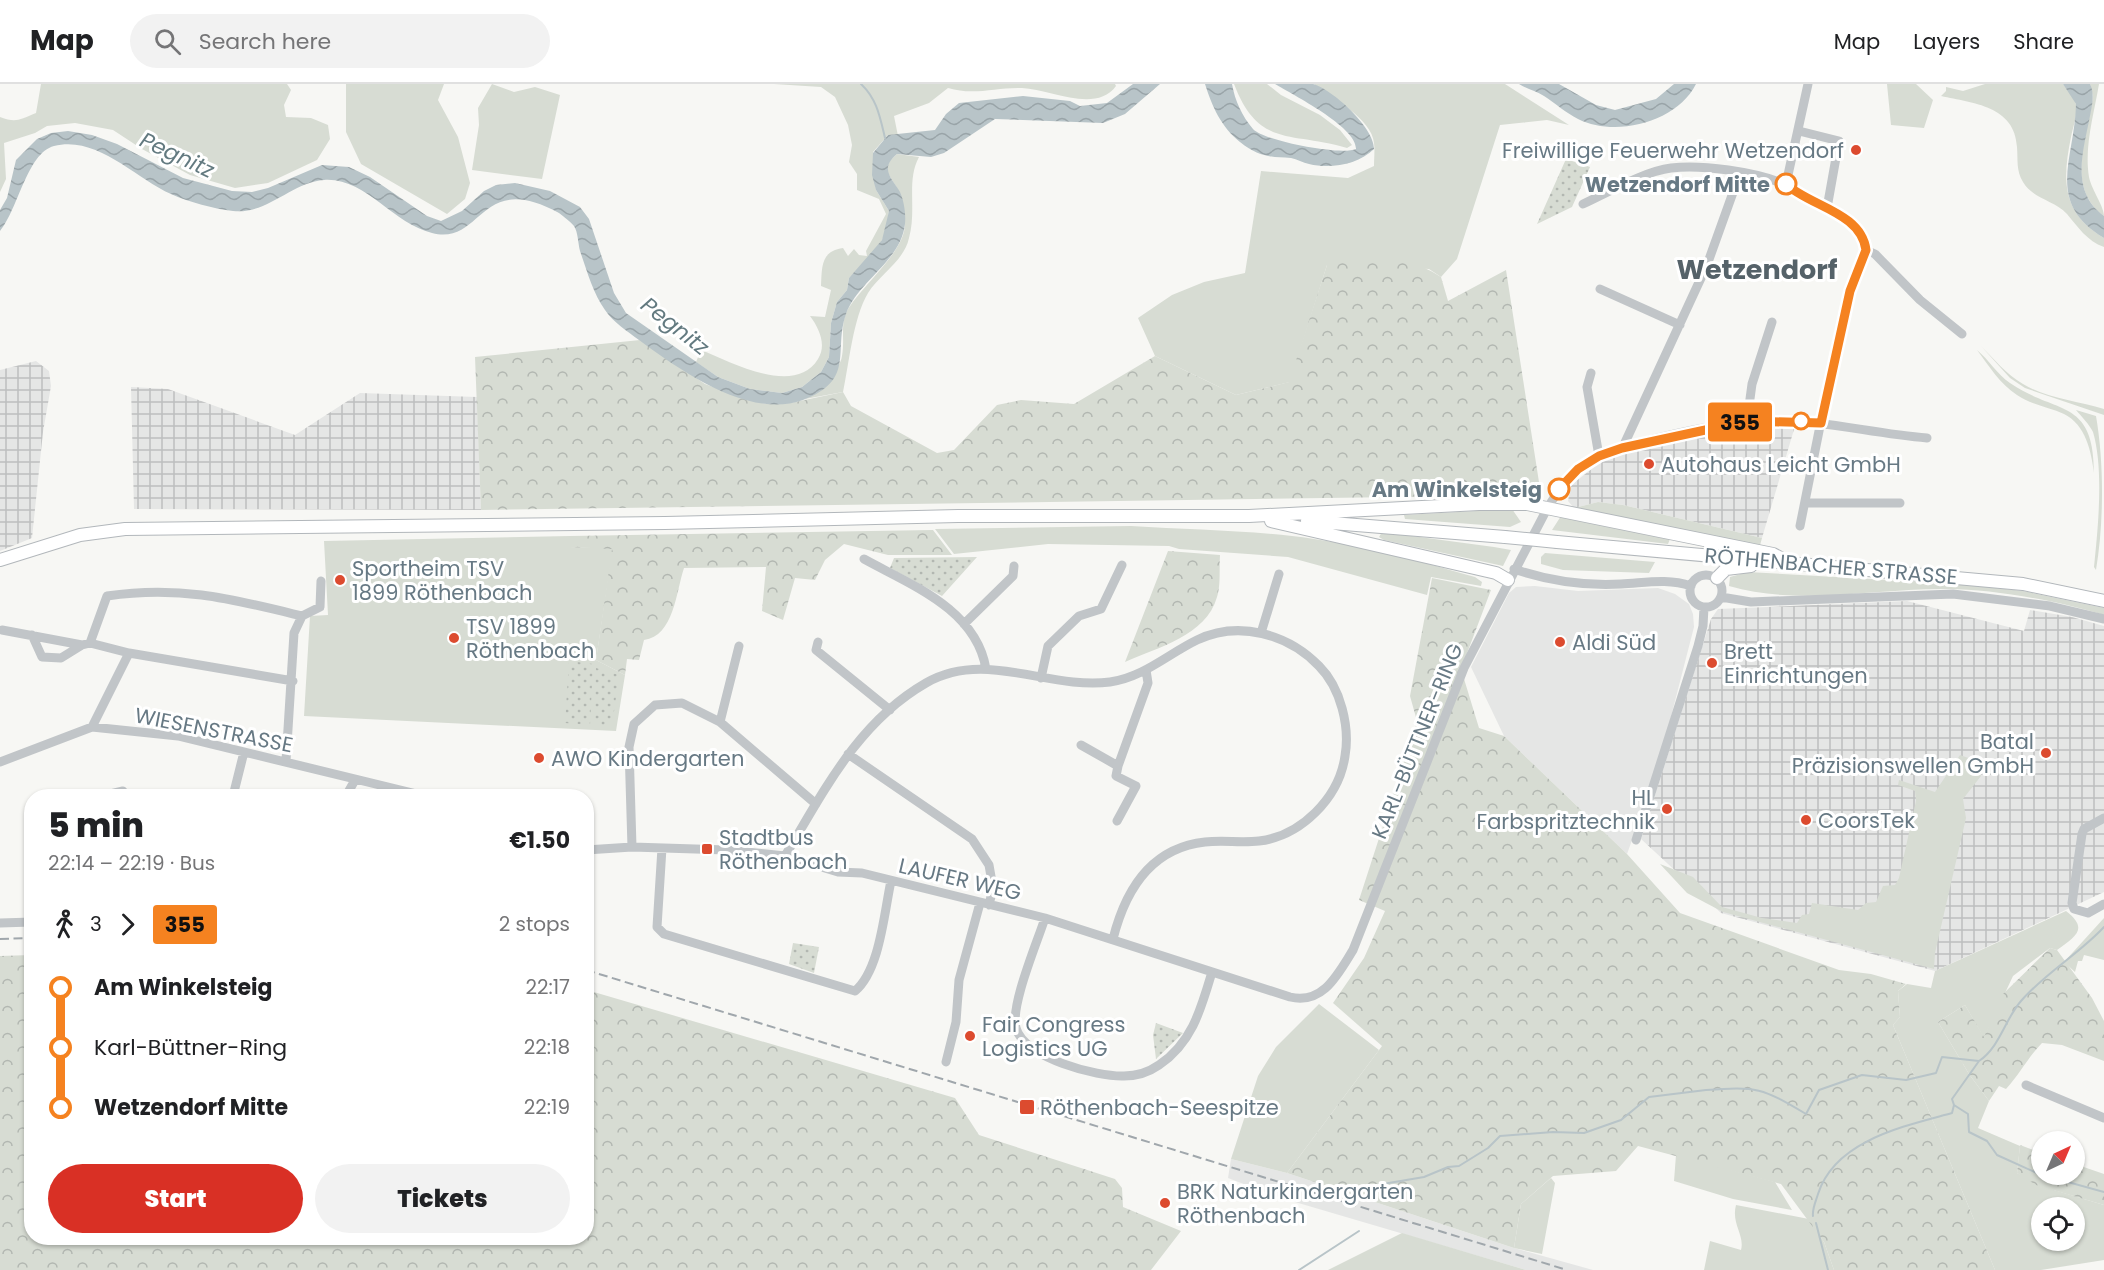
<!DOCTYPE html>
<meta charset="utf-8">
<style>
body{margin:0;font-family:Poppins,sans-serif;background:#f2f2f2;color:#202124;height:100vh;display:flex;flex-direction:column;font-size:22px;white-space:nowrap}
*{box-sizing:border-box;margin:0}
p{font-size:20px;color:#757577}
.icon{flex:none;width:33px;height:33px;fill:none;stroke:currentColor;stroke-width:2;stroke-linecap:round;stroke-linejoin:round}
.map{position:relative;flex:1;overflow:hidden}
.sheet{position:absolute;left:24px;top:705px;width:570px;height:456px;display:flex;flex-direction:column;background:#fff;border-radius:24px;box-shadow:0 2px 4px #0004}
.sheet>*{flex:none}
.badge{padding:0 12px;border-radius:4px;font-size:21px;line-height:39px}
.needle{width:39px;rotate:44deg}
.fabs{position:absolute;left:2031px;top:1047px;display:grid;gap:12px}
.fabs a{display:grid;place-items:center;width:54px;height:54px;border-radius:50%;background:#fff;box-shadow:0 2px 4px #0004;font-size:30px}
.map>.badge{position:absolute;translate:-50% -50%;box-shadow:0 0 0 3px #fff}
.legs{display:flex;align-items:center;gap:9px;height:66px;padding:0 24px;font-size:20px}
.legs p{margin-inline-start:auto}
.headline{display:flex;align-items:center;justify-content:space-between;height:102px;padding:0 24px}
h1{font-size:33px;font-weight:800;line-height:45px}
.action{display:flex;gap:12px;margin-top:auto;padding:12px 24px}
.action a{flex:1;height:69px;border-radius:36px;background:#d93025;color:#fff;font-size:24px;font-weight:800;line-height:69px;text-align:center}
.action a+a{background:#f2f2f2;color:#202124}
ul{padding:0 24px;list-style:none}
li{display:flex;align-items:center;gap:21px;height:60px;font-size:22px}
li i{display:grid;place-items:center;width:9px;height:100%;margin:0 8px;background:currentColor}
li i::after{content:'';width:15px;height:15px;margin:-8px;border:4px solid;border-radius:50%;background:#fff}
li p{margin-inline-start:auto}
li:first-child i{background:linear-gradient(#0000 50%,currentColor 0)}
li:last-child i{background:linear-gradient(currentColor 50%,#0000 0)}
header{display:flex;align-items:center;gap:36px;box-sizing:border-box;height:84px;padding:0 30px;background:#fff;border-bottom:2px solid #e0e0e0}
header strong{font-size:28px}
nav{display:flex;gap:33px;margin-inline-start:auto;font-size:21px}
.search{width:420px;height:54px;background:#f2f2f2;display:flex;align-items:center;gap:15px;box-sizing:border-box;padding:0 21px;border-radius:33px;color:#757577;font-size:22px}
.map>svg:first-child{display:block}
.built{fill:#e5e6e5}
.industrial{fill:url(#industrial-grid)}
.green{fill:#d7dcd3;fill-rule:evenodd}
.forest{fill:url(#forest-crowns)}
.park{fill:url(#park-dots)}
.water{fill:url(#water-waves)}
.lines{fill:none;stroke-linecap:round;stroke-linejoin:round}
.stream{stroke:#b8c4c8;stroke-width:2}
.major-casing{stroke:#b2b7bb;stroke-width:14}
.minor{stroke:#c1c5c8;stroke-width:9}
.major{stroke:#fff;stroke-width:12}
.rail{stroke:#a0a7ac;stroke-width:2;stroke-dasharray:9 4.5;stroke-linecap:butt}
.major-bridge-casing{stroke:#b2b7bb;stroke-width:14;stroke-linecap:butt}
.major-bridge{stroke:#fff;stroke-width:12}
.line-1-casing{stroke:#fff;stroke-width:14}
.line-1{stroke:#f58220;stroke-width:9}
.poi-dot{fill:#dc4b2f;stroke:#fff;stroke-width:2}
.stop-1-dot{fill:#fff;stroke:#f58220;stroke-width:3}
.labels{text-anchor:middle;dominant-baseline:central;stroke-width:6;stroke-linejoin:round;paint-order:stroke}
.poi-label{font-size:21px;fill:#677984;stroke:#fff;text-anchor:start}
.stop-label{font-size:21px;font-weight:bold;fill:#677984;stroke:#fff;text-anchor:end}
.street-label{font-size:21px;fill:#677984;stroke:#fff}
.water-label{font-size:22px;font-style:italic;fill:#637a80;stroke:#fff}
.district-label{font-size:27px;font-weight:bold;fill:#556269;stroke:#fff}
</style>
<header>
<strong>Map</strong>
<div class="search"><svg class="icon" aria-label="search" viewBox="0 0 24 24"><circle cx="10" cy="10" r="6"/><path d="M15 15l6 6"/></svg>Search here</div>
<nav><a>Map</a><a>Layers</a><a>Share</a></nav>
</header>
<div class="map">
<svg width="2104" height="1186" viewBox="0 0 2104 1186">
<defs>
<pattern id="industrial-grid" width="8" height="8" patternUnits="userSpaceOnUse" patternTransform="scale(1.5)"><rect width="8" height="8" fill="#e5e6e5"/><path d="M0 4h8M4 0v8" fill="none" stroke="#bdbfbf"/></pattern>
<pattern id="forest-crowns" width="20" height="18" patternUnits="userSpaceOnUse" patternTransform="scale(1.5)"><rect width="20" height="18" fill="#d7dcd3"/><path d="M2 6a3 3 0 1 1 6 0M12 15a3 3 0 1 1 6 0" fill="none" stroke="#b2b7b1"/></pattern>
<pattern id="park-dots" width="8" height="8" patternUnits="userSpaceOnUse" patternTransform="scale(1.5)"><rect width="8" height="8" fill="#d7dcd3"/><path d="M2 2h.1M6 6h.1" fill="none" stroke="#b2b7b1" stroke-width="1.8" stroke-linecap="round"/></pattern>
<pattern id="water-waves" width="16" height="10" patternUnits="userSpaceOnUse" patternTransform="scale(1.5)"><rect width="16" height="10" fill="#b8c4c8"/><path d="M0 5q4-4 8 0t8 0" fill="none" stroke="#99a4a8"/></pattern>
</defs>
<rect width="100%" height="100%" fill="#f7f7f4"/>
<path class="built" d="M1535 502 1578 507 1658 504 1675 510 1689 520 1693 530 1694 543 1657 687 1627 770 1504 652 1471 583 1509 509 1516 503Z
M1231 1075 1287 1089 1514 1164 1593 1186H1526L1278 1113 1228 1094Z"/>
<path class="industrial" d="M36 277 49 287 51 302 43 348 32 454 0 467V286Z
M131 303 168 305 295 351 360 309 477 313 481 426 134 425Z
M1745 342H1795L1762 454 1623 421 1598 418 1574 424 1568 417 1571 401 1602 377 1633 366 1693 351Z
M1907 517 2024 547 2030 526 2072 533 2104 542V808L1935 887 1721 829 1641 755 1711 535 1718 525Z"/>
<path class="green" d="M41 0H287L291 6 284 21 286 33 311 34 328 41 330 55 317 76 268 99 235 104 190 91 142 65 113 46 75 39 47 42 35 49 4 59 6 95 0 108V33C16 39 19 36 36 29Z
M346 0H444L438 16 458 53 470 99 465 115 447 130 361 80 346 48Z
M492 0 514 8 535 3 560 11 542 95 472 86 479 41 478 24Z
M774 0H1115L1116 2C1096 30 1049 5 1022 4 996 3 974 12 948 4L929 19 894 32 898 52 888 51 873 68 876 106 889 127 887 146 877 166 849 194 847 206 837 218 831 239 829 273 821 288 802 303 782 309 750 305 718 293 696 278 701 266C731 278 795 313 818 275 827 261 819 244 810 232L825 233 831 206 821 202C822 182 821 167 843 164L848 172 854 165 859 171 867 172 866 167 886 130 879 115 857 106V90L849 78 852 61 848 41 835 13 821 3Z
M1234 0H1267L1281 11 1320 31 1340 46 1352 61 1347 64C1291 47 1259 65 1234 0Z
M1314 0H1505L1569 41 1547 36 1500 41 1457 175 1441 193 1429 185 1327 181 1290 298 1236 311 1155 272 1138 234 1172 211 1204 198 1245 189 1261 87 1348 94 1374 82C1374 75 1375 66 1374 59 1372 35 1331 13 1314 0Z
M1887 0H1916L1933 16 1924 44 1891 41Z
M1985 0H2063C2068 6 2074 13 2076 20 2078 30 2073 43 2071 53 2062 97 2062 129 2104 154V163C2087 157 2078 143 2067 130 2054 116 2033 115 2023 98 2016 87 2018 75 2017 63 2015 22 1973 19 1941 12L1946 7V3L1963 7Z
M2090 0H2099C2094 30 2084 63 2089 93 2092 107 2104 122 2104 132 2064 103 2088 52 2093 12Z
M897 70 919 73C906 97 917 125 909 154 904 177 880 190 868 209 853 234 849 280 843 308L805 315C817 308 840 287 842 272 845 256 840 241 847 227 861 202 905 168 905 140 905 131 902 117 899 109 895 94 876 87 897 70Z
M1981 262C1994 275 2006 290 2023 300 2046 314 2078 317 2104 325V331L2025 304 2010 294Z
M1977 266C1989 276 1997 290 2010 299 2056 331 2094 313 2094 389 2091 367 2086 341 2064 330 2049 323 2031 321 2017 311 2000 300 1989 282 1977 266Z
M2076 326 2096 332C2104 378 2104 439 2096 486L2094 483C2098 444 2104 385 2093 348 2089 340 2082 333 2076 326Z
M1598 418 1623 421 1762 454 1759 465 1574 424Z
M1512 425 1521 438 1510 443 1405 435 1404 431Z
M1561 432 1670 455 1668 460 1552 446Z
M1131 442C1192 446 1254 446 1314 455 1369 463 1422 478 1475 493L1482 498 1481 502 1431 493 1427 511 1288 473 1179 465 1169 462 1048 460 954 470 935 445Z
M1382 448 1494 463 1511 466 1503 482 1384 456 1379 453Z
M570 452V463L613 464 596 576 625 591 616 647 304 632 310 532 328 531 324 457Z
M1545 469 1655 478 1649 489 1563 486 1541 480V473Z
M1748 488 1960 500 2023 507 2104 524V531C2058 517 1990 504 1942 505 1872 505 1797 522 1729 502L1730 493Z
M1960 671 1974 676 1981 692 1963 715 1966 734 1935 869 1934 885 1723 828 1687 809 1660 780 1693 793 1722 823 1762 834 1797 839 1802 831 1809 830 1812 819 1858 826 1866 819 1876 818 1883 802 1895 801 1899 794 1916 717 1915 707 1898 701 1899 696 1935 708Z
M2066 827C2089 845 2076 852 2057 866L2050 864 2013 892 1984 954 1965 921 1938 938 1969 990 1989 1017 1978 1044 2020 1062 2017 1089 2054 1106 2104 1121V1176L2041 1186H1995L1893 941 1900 933 1898 907 1907 900 1931 904 1935 887ZM2042 1124H2074V1156H2042Z
M2104 834V876L2084 871 2082 877H2078L2075 888 2064 878Z
M1319 920 1379 966 1287 1089 1231 1075 1258 992 1276 963Z
M1676 1071 1775 1098 1792 1126 1733 1115 1674 1097Z
M1551 1094 1555 1099 1542 1170 1514 1164 1521 1120Z
M1736 1121 1809 1135 1824 1158 1834 1186H1704L1710 1157 1741 1166C1745 1151 1731 1140 1736 1121Z
M1402 1149 1526 1186H1328Z"/>
<path class="forest" d="M1362 171C1391 172 1417 177 1441 193L1448 217 1506 186 1541 411 481 426 475 273 640 256 705 300 749 316 766 320 790 319 843 308 851 322 937 369 954 366 997 321 1021 316 1074 320 1155 272 1236 311 1289 298 1327 181Z
M933 446 952 471H888L844 460 825 476 815 496 795 494 783 536 762 527 766 483 684 484C676 508 674 552 644 556L639 576 627 575 625 591 596 576 612 465 569 463 570 452Z
M1168 467 1220 471C1219 484 1221 501 1217 513 1206 552 1158 563 1125 578Z
M1432 494 1491 506 1461 585 1479 644 1504 652 1627 770 1680 829 1839 886 1871 890 1906 900 1898 907 1900 933 1893 941 1995 1186H1834L1824 1158 1781 1100 1638 1062 1616 1087 1553 1092 1521 1120 1514 1164 1287 1089 1382 962 1333 919 1364 874 1385 827 1359 816 1417 637 1410 612Z
M2050 864 2057 866 2092 914 2104 937V977L2062 961 2042 959C2028 973 2020 990 2006 1005L1999 1002 1989 1017 1969 990 1938 938 1965 921 1984 953 2003 910Z
M31 871 32 1154H586L587 906 955 1014 979 1051 1115 1095 1122 1104 1123 1123 1181 1147 1151 1186H0V872Z
M2020 1061 2041 1069 2042 1090H2074L2075 1080 2104 1090V1121L2036 1101 2017 1089Z"/>
<path class="park" d="M1566 75 1590 83 1572 123 1537 140Z
M977 473 942 512 890 484 894 474Z
M569 577 593 580 590 641 565 639Z
M596 584 619 591 612 642 593 641Z
M793 859 819 863 814 889 789 880Z
M1156 939 1183 949 1156 975 1153 951Z"/>
<path class="water" d="M1133 0H1160L1125 30 1103 39 995 35 944 69 931 73 897 70C879 85 892 94 900 108 904 117 906 130 905 140 901 177 858 197 846 230 833 267 856 296 803 316 749 336 680 286 639 256 627 247 614 239 605 226 593 209 587 187 580 167 578 159 578 148 574 142 571 138 563 132 559 129 479 85 483 162 432 149 393 140 365 93 324 96 292 98 267 131 233 127 215 125 188 118 171 110 135 94 97 51 54 62 27 69 18 126 0 147V126L7 114 16 76 37 55 51 49 68 47 92 51 117 60 183 94 232 107 252 108 268 104 322 81 349 83 370 93 427 132 441 137 462 127 484 107 496 101 515 99 550 107 580 123 589 135 614 209 626 229 718 293 750 305 782 309 802 303 821 288 829 273 831 239 837 218 847 206 849 194 882 156 889 127 876 106 872 91 873 69 888 51 935 46 946 30 959 19 1023 12 1070 17 1080 22 1107 19Z
M1205 0H1232C1235 17 1242 32 1253 45 1264 57 1341 72 1356 65 1357 43 1293 11 1275 0 1287 0 1302 0 1313 0 1332 5 1375 44 1374 65 1358 81 1330 85 1309 80 1303 79 1297 75 1291 74 1270 73 1259 73 1240 58 1221 43 1212 22 1205 0Z
M1519 0H1559L1596 21 1615 26 1656 15 1674 0H1696C1677 38 1616 54 1578 35 1566 29 1555 19 1544 12 1536 7 1527 5 1519 0Z
M2063 0H2090C2095 10 2092 22 2090 32 2083 68 2070 107 2104 132V154C2044 118 2075 75 2076 20Z"/>
<g class="lines">
<path class="stream" d="M861 0C877 15 880 33 885 54
M1979 977 1952 1015 1954 1021 1968 1030 1969 1048 1987 1057 1997 1071 2039 1090 2104 1108
M1706 1006C1757 1002 1762 1004 1806 1030L1819 1006 1862 991 1906 996 1936 989 1942 973 1979 977C2000 963 2005 935 2021 917 2045 889 2079 870 2104 843
M1370 1109 1377 1101 1424 1093 1448 1083 1459 1082 1488 1064 1500 1052 1553 1048 1584 1049 1621 1036 1649 1013 1706 1006
M1813 1132C1812 1125 1816 1117 1818 1110 1835 1056 1905 1042 1952 1029L1954 1021
M1816 1139 1828 1186
M1299 1186 1359 1147"/>
<g class="major-casing">
<path id="major" d="M1271 437 1496 489 1508 496
M1307 437 1505 453
M1557 458 2023 500 2104 517
M0 476 80 451 125 445 665 439 958 432H1249L1479 420H1527L1773 470 1790 479
M1717 494 1726 485 1751 482"/>
</g>
<path class="minor" d="M1799 47 1839 57 1827 124
M1786 100 1808 0
M1583 120C1607 109 1645 87 1671 84 1701 80 1756 88 1784 100 1789 102 1793 108 1798 111 1823 123 1862 135 1866 166
M1866 166 1875 170 1920 216 1962 250
M1600 205 1680 241
M1591 289 1587 303 1599 372
M1747 337 1752 300 1772 238
M1622 365 1707 181 1740 89
M1806 419H1900
M1800 442 1837 257 1849 207 1866 166
M864 475C911 501 976 525 986 585
M1514 485C1549 497 1584 502 1621 500 1645 499 1667 494 1691 502
M1690 507a16 16 0 1 1 32 0a16 16 0 1 1-32 0Z
M1721 513 1751 518 1953 510 2050 522 2104 535
M964 540 1013 492 1014 482
M2 546 82 561 90 559 129 569 293 597
M1261 549 1279 490
M32 551 42 573 61 574 82 561
M818 558 816 566 890 626
M90 559 107 512C180 501 232 515 302 532
M1041 594 1048 562 1079 532 1101 525 1122 481
M720 638 739 562
M92 643 129 569
M1081 661 1118 682 1148 599 1146 586
M848 670 972 755 989 781 993 804 989 821
M286 677 294 549 302 532 320 523 321 497
M0 678 92 643 178 652 425 712
M102 712 123 707 124 712
M233 712 244 668
M346 712 355 696
M2104 734 2084 745 2082 750 2072 819 2074 825 2088 829 2104 820
M1117 737 1136 702 1116 692 1118 682
M1636 756 1698 562 1703 542 1704 523
M632 763 629 663 634 640 655 621 682 619 720 638 816 720
M662 764 657 843 664 850 855 907C880 886 884 829 891 797
M586 766 632 763 727 766 785 772 838 788 862 789 1045 834 1290 913C1323 921 1338 890 1353 866L1464 584 1548 423C1557 409 1566 394 1579 384 1614 359 1733 334 1777 336 1827 337 1876 350 1927 354
M785 772C824 707 858 638 926 599 985 565 1048 606 1110 598 1144 593 1168 570 1197 556 1239 536 1288 550 1319 582 1341 604 1350 643 1345 672 1339 714 1301 752 1259 757 1241 759 1223 756 1205 758 1150 764 1125 807 1113 855
M1045 834C1037 859 1010 922 1016 944 1024 974 1097 993 1124 992 1136 992 1149 988 1159 981 1192 959 1201 925 1212 888
M0 839 32 838
M946 978 956 938 959 896 980 819
M2026 1001 2104 1034"/>
<use href="#major" class="major"/>
<path class="rail" d="M0 855 32 854
M586 886 1567 1186"/>
<g class="major-bridge-casing">
<path id="major-bridge" d="M1505 453 1557 458"/>
</g>
<use href="#major-bridge" class="major-bridge"/>
</g>
<g class="lines">
<g class="line-1-casing">
<path id="line-1" d="M1559 405 1578 385 1599 372 1622 364 1747 337 1821 339 1850 207 1866 166C1861 128 1809 122 1786 100"/>
</g>
<use href="#line-1" class="line-1"/>
</g>
<g class="poi-dot">
<circle cx="1856" cy="66" r="6"/>
<circle cx="1649" cy="380" r="6"/>
<circle cx="340" cy="496" r="6"/>
<circle cx="454" cy="554" r="6"/>
<circle cx="1560" cy="558" r="6"/>
<circle cx="1712" cy="579" r="6"/>
<circle cx="2046" cy="669" r="6"/>
<circle cx="539" cy="674" r="6"/>
<circle cx="1667" cy="725" r="6"/>
<circle cx="1806" cy="736" r="6"/>
<rect x="701" y="759" width="12" height="12" rx="3"/>
<circle cx="970" cy="952" r="6"/>
<rect x="1019" y="1015" width="16" height="16" rx="3"/>
<circle cx="1165" cy="1119" r="6"/>
</g>
<g class="stop-1-dot">
<circle cx="1786" cy="100" r="10"/>
<circle cx="1801" cy="337" r="8"/>
<circle cx="1559" cy="405" r="10"/>
</g>
<g class="labels">
<g class="poi-label">
<text x="1844" y="66" text-anchor="end">Freiwillige Feuerwehr Wetzendorf</text>
<text x="1661" y="380">Autohaus Leicht GmbH</text>
<text x="352" y="484">Sportheim TSV<tspan x="352" dy="24">1899 Röthenbach</tspan></text>
<text x="466" y="542">TSV 1899<tspan x="466" dy="24">Röthenbach</tspan></text>
<text x="1572" y="558">Aldi Süd</text>
<text x="1724" y="567">Brett<tspan x="1724" dy="24">Einrichtungen</tspan></text>
<text x="2034" y="657" text-anchor="end">Batal<tspan x="2034" dy="24">Präzisionswellen GmbH</tspan></text>
<text x="551" y="674">AWO Kindergarten</text>
<text x="1655" y="713" text-anchor="end">HL<tspan x="1655" dy="24">Farbspritztechnik</tspan></text>
<text x="1818" y="736">CoorsTek</text>
<text x="719" y="753">Stadtbus<tspan x="719" dy="24">Röthenbach</tspan></text>
<text x="982" y="940">Fair Congress<tspan x="982" dy="24">Logistics UG</tspan></text>
<text x="1040" y="1023">Röthenbach-Seespitze</text>
<text x="1177" y="1107">BRK Naturkindergarten<tspan x="1177" dy="24">Röthenbach</tspan></text>
</g>
<g class="stop-label">
<text x="1770" y="100">Wetzendorf Mitte</text>
<text x="1542" y="405">Am Winkelsteig</text>
</g>
<g class="street-label">
<text transform="translate(1831 482) rotate(5)">RÖTHENBACHER STRASSE</text>
<text transform="translate(214 646) rotate(11)">WIESENSTRASSE</text>
<text transform="translate(1417 657) rotate(-68)">KARL-BÜTTNER-RING</text>
<text transform="translate(960 795) rotate(13)">LAUFER WEG</text>
</g>
<g class="water-label">
<text transform="translate(177 71) rotate(25)">Pegnitz</text>
<text transform="translate(675 242) rotate(38)">Pegnitz</text>
</g>
<g class="district-label">
<text x="1757" y="185">Wetzendorf</text>
</g>
</g>
</svg>
<div class="fabs">
<a><svg class="needle" viewBox="-14 -14 28 28"><path d="M0-13l5 13h-10z" fill="#e53935"/><path d="M0 13l5-13h-10z" fill="#757577"/></svg></a>
<a><svg class="icon" aria-label="locate" viewBox="0 0 24 24"><circle cx="12" cy="12" r="6"/><path d="M12 2v4M12 18v4M2 12h4M18 12h4"/></svg></a>
</div>
<b class="badge" style="left:1740px;top:338px;background:#f58220;color:#111">355</b>
<section class="sheet">
<div class="headline"><div><h1>5 min</h1><p>22:14 – 22:19 · Bus</p></div><b>€1.50</b></div>
<div class="legs"><svg class="icon" aria-label="walk" viewBox="0 0 24 24"><circle cx="13" cy="4" r="2"/><path d="M13 8l-2 6 4 7M11 14l-3 7M7 12l3-4h3l4 4"/></svg>3<svg class="icon" aria-label="forward" viewBox="0 0 24 24"><path d="M9 5l7 7-7 7"/></svg><b class="badge" style="background:#f58220;color:#111">355</b><p>2 stops</p></div>
<ul>
<li><i style="color:#f58220"></i><b>Am Winkelsteig</b><p>22:17</p></li>
<li><i style="color:#f58220"></i><span>Karl-Büttner-Ring</span><p>22:18</p></li>
<li><i style="color:#f58220"></i><b>Wetzendorf Mitte</b><p>22:19</p></li>
</ul>
<div class="action"><a>Start</a><a>Tickets</a></div>
</section>
</div>
